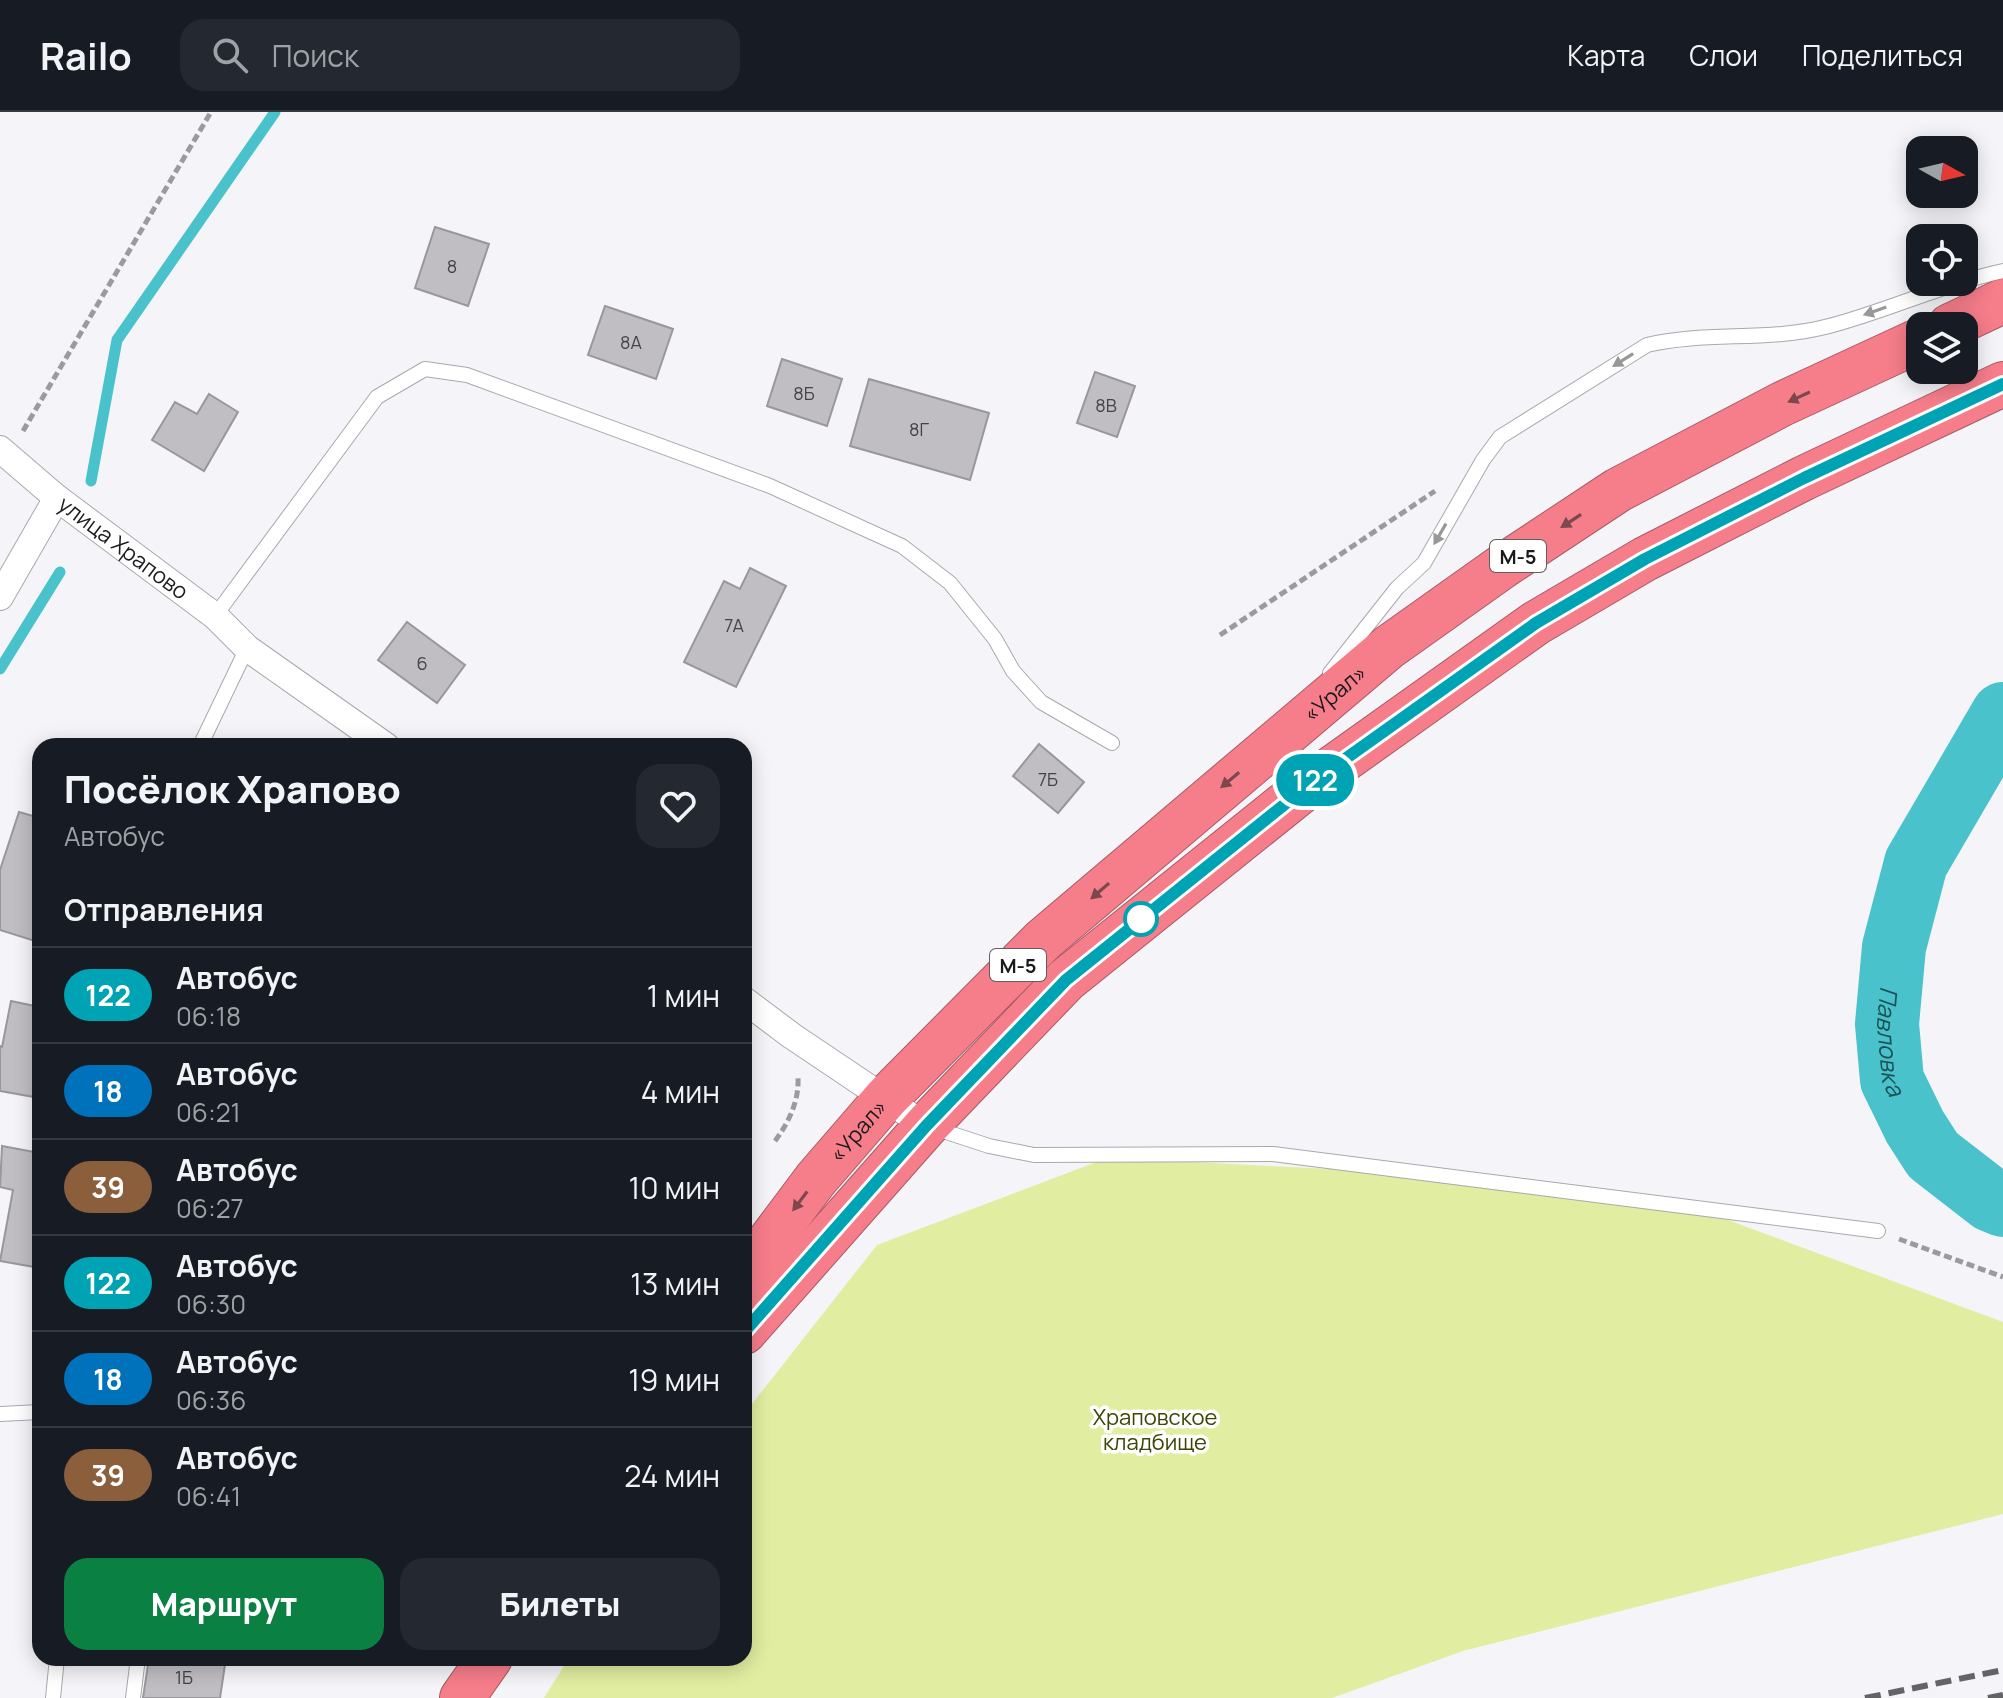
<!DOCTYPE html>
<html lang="ru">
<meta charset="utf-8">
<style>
body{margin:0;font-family:Manrope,sans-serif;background:#242831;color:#f1f3f6;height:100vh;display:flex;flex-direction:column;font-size:30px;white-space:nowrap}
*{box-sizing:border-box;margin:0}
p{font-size:26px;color:#9ea1a6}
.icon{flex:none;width:44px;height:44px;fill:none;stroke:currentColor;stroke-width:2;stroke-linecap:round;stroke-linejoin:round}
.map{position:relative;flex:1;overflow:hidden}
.panel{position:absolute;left:32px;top:626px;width:720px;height:928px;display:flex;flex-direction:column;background:#171b24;border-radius:24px;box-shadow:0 4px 20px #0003}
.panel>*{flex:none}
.badge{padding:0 16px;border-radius:26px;font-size:28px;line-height:52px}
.needle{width:52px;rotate:98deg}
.fabs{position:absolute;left:1906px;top:24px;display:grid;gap:16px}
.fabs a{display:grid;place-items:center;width:72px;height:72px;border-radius:16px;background:#171b24;box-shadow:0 4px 20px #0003;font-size:40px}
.map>.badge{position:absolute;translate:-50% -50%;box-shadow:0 0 0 4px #fff}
h2{padding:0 32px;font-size:30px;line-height:72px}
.round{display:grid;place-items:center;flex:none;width:84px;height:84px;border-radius:24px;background:#242831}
.headline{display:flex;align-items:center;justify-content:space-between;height:136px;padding:0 32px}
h1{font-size:38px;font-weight:800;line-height:60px}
.button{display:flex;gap:16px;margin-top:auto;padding:16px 32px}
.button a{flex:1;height:92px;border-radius:24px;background:#0b8043;color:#fff;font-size:32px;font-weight:800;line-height:92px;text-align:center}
.button a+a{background:#242831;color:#f1f3f6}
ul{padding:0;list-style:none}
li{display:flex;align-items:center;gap:24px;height:96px;padding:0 32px;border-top:2px solid #363941}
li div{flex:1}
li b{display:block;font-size:30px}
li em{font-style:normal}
li .badge{min-width:88px;font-weight:700;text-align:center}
header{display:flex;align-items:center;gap:48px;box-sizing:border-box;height:112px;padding:0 40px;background:#171b24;border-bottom:2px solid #363941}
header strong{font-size:38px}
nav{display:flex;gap:44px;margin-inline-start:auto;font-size:28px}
.search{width:560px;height:72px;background:#242831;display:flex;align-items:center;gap:20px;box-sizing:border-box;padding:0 28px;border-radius:24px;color:#9ea1a6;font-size:30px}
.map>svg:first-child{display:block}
.green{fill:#e1eda0}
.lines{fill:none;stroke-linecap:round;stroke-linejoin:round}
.stream{stroke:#49c2cb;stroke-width:11}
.river{stroke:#49c2cb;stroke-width:64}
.building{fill:#c0bec3;stroke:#99979c;stroke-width:2}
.lane-casing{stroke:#a9a8ad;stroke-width:16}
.street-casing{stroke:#a9a8ad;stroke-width:28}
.highway-casing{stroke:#a95a64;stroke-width:46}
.path{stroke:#9b9b9e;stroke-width:5;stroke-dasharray:8 4;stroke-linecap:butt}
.lane{stroke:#fff;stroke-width:14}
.street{stroke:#fff;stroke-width:26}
.highway{stroke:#f67d8a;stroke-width:44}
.rail{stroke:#646467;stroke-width:6;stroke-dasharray:16 8;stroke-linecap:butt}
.oneway{fill:#989899}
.oneway2{fill:#7d474e}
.line-casing{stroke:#fff;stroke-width:18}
.line{stroke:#00a3b4;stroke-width:12}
.stop-dot{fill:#fff;stroke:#00a3b4;stroke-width:4}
.labels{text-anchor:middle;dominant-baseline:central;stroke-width:7;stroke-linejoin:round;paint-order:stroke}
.number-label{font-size:18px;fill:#444346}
.shield{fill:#fff;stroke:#5f5f60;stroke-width:2}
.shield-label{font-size:20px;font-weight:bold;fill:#1a1a1c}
.street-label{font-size:22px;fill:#1a1a1c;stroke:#fff}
.park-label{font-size:22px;fill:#3f4505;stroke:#fff}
.water-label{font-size:24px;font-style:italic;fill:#1c5054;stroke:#fff}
</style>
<header>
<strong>Railo</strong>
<div class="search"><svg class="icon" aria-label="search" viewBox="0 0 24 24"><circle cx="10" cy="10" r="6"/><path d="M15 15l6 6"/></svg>Поиск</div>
<nav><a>Карта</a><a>Слои</a><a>Поделиться</a></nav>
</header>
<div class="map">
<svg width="2003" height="1586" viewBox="0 0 2003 1586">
<rect width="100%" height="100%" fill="#f5f4f9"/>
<path class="green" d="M1107 1046 1374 1059 1704 1099 2003 1210V1402L1463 1539 1332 1586H544L569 1546H744V1302L877 1133Z"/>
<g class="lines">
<path class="stream" d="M91 369 117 228 275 0
M0 557 60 460"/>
<path class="river" id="s1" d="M2003 602 1916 751 1894 835 1887 912 1892 968 1915 1015 1933 1043 1991 1088 2003 1093"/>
</g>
<path class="building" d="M435 115 489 132 468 194 415 176Z
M605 194 673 217 656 267 588 243Z
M782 247 842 267 827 314 767 294Z
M1095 260 1135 274 1117 325 1077 311Z
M869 267 989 301 970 368 850 334Z
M209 282 238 300 204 359 152 328 175 290 197 302Z
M750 456 786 474 736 575 684 550 724 469 740 477Z
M407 510 465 553 437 591 378 548Z
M1039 632 1084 670 1058 701 1013 664Z
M19 700 40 706 38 830 0 818V758Z
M11 889 40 895V953L34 985 0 979V934L2 935Z
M2 1034 40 1041V1156L0 1149 13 1078 0 1075Z
M149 1546H226L220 1586H143Z"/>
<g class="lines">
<g class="lane-casing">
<path id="lane" d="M215 504 377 285 425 257 467 263 770 374 902 434 950 471 995 527 1013 559 1041 590 1112 631
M1330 561 1397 476 1424 451 1483 348 1500 325 1647 233C1706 219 1770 230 1829 214 1887 199 1943 172 2003 159
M200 634 247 536
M931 1015 989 1034 1034 1043 1273 1042 1878 1119
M0 1302 40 1300
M53 1586 57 1546
M133 1586 138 1546"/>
</g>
<g class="street-casing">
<g id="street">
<path id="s2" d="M0 337 57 386 215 504 247 536 386 634"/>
<path d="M0 485 57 386"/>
<path d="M744 888 792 924 926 1014"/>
</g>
</g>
<g class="highway-casing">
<g id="highway">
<path d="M1950 214 2003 189"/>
<path id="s3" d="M744 1163 816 1067 886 986 1043 828 1389 535 1503 454 1618 378 1782 292 1920 228"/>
<path d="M744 1220 926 1014 1066 868 1310 672 1536 511 1645 447 1804 366 2003 272"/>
<path d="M462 1586 490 1546"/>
</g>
</g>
<path class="path" d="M23 319 211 0
M1220 523 1435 379
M775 1029C789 1010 799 989 798 966
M1899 1127 2003 1165"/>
<use href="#lane" class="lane"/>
<use href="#street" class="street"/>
<use href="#highway" class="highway"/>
<path class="rail" d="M1865 1586 2003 1558
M1988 1586 2003 1583"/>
</g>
<defs><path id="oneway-solid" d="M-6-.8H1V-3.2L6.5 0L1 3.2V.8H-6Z" transform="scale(2)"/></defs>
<g class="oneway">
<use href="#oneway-solid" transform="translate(1875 199) rotate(161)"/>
<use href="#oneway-solid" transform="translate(1623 248) rotate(148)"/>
<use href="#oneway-solid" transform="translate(1440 422) rotate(120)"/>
</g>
<g class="oneway2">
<use href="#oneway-solid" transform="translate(1799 285) rotate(155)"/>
<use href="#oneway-solid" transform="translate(1571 409) rotate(147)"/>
<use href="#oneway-solid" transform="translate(1230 668) rotate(140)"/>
<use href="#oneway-solid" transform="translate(1100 779) rotate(139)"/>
<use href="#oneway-solid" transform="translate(800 1089) rotate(127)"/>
</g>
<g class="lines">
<g class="line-casing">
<path id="line" d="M744 1220 926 1014 1066 868 1310 672 1536 511 1645 447 1804 366 2003 272"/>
</g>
<use href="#line" class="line"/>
</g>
<circle class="stop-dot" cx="1141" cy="807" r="16"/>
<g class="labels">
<g class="number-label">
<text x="452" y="154">8</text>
<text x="631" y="230">8А</text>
<text x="804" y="281">8Б</text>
<text x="1106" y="293">8В</text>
<text x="919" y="317">8Г</text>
<text x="734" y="513">7А</text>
<text x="422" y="551">6</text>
<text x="1048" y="667">7Б</text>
<text x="184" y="1565">1Б</text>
</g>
<g class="shield">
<rect x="1490" y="428" width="56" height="32" rx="6"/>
<rect x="990" y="837" width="56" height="32" rx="6"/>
</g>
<g class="shield-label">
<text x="1518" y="444">М-5</text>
<text x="1018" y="853">М-5</text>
</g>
<g class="street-label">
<text stroke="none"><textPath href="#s2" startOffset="158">улица Храпово</textPath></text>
<text stroke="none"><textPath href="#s3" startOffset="832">«Урал»</textPath></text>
<text stroke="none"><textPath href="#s3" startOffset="184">«Урал»</textPath></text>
</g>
<g class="park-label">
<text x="1155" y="1305">Храповское<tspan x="1155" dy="25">кладбище</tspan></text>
</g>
<g class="water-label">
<text stroke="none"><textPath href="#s1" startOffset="354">Павловка</textPath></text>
</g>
</g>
</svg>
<div class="fabs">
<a><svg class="needle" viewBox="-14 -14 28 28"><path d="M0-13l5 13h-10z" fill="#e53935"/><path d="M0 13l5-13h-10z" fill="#9ea1a6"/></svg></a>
<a><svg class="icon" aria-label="locate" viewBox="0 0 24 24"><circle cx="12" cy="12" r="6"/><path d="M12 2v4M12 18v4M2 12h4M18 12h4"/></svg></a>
<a><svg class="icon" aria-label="layers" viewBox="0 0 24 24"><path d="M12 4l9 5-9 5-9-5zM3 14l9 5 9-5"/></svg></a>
</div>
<b class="badge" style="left:1315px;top:668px;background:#00a3b4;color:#fff">122</b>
<section class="panel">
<div class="headline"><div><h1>Посёлок Храпово</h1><p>Автобус</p></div><a class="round"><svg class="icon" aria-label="heart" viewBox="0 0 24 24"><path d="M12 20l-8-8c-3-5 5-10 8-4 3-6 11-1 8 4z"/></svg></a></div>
<h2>Отправления</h2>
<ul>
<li><span class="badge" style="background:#00a3b4;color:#fff">122</span><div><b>Автобус</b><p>06:18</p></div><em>1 мин</em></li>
<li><span class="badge" style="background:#0072bc;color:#fff">18</span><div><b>Автобус</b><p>06:21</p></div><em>4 мин</em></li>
<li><span class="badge" style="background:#8b5e3c;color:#fff">39</span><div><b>Автобус</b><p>06:27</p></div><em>10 мин</em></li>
<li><span class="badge" style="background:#00a3b4;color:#fff">122</span><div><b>Автобус</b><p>06:30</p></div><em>13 мин</em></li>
<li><span class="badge" style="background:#0072bc;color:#fff">18</span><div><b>Автобус</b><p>06:36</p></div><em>19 мин</em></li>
<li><span class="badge" style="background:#8b5e3c;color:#fff">39</span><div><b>Автобус</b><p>06:41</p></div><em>24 мин</em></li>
</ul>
<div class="button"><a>Маршрут</a><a>Билеты</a></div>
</section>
</div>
